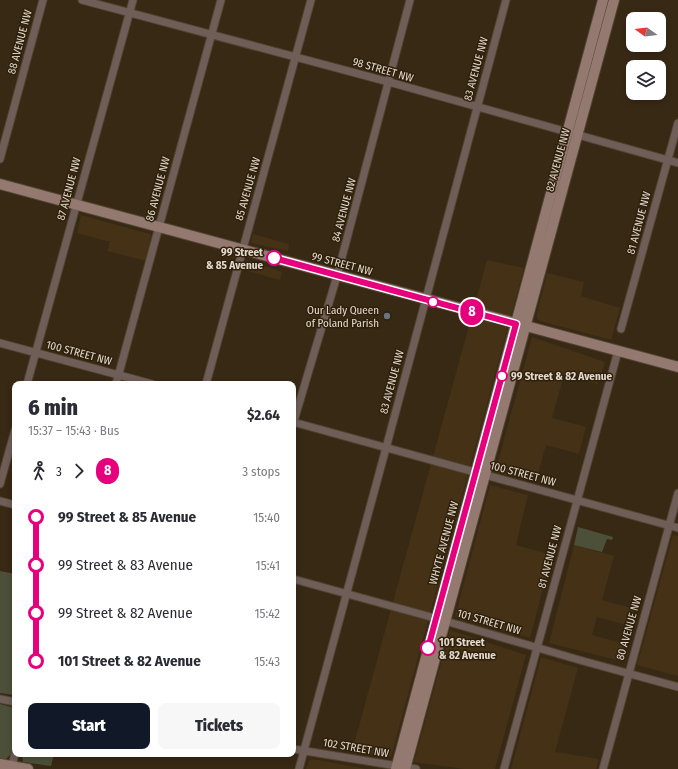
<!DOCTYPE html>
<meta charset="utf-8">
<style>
body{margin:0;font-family:"Fira Sans Condensed",sans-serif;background:#f7f7f7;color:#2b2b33;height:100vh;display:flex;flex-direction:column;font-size:15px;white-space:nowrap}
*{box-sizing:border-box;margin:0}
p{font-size:13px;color:#7c7c81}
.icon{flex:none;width:22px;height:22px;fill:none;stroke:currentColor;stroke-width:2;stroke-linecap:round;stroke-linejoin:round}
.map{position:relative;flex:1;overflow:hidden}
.side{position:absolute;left:12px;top:381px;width:284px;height:376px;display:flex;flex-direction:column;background:#fff;border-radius:8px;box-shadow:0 2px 6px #0003}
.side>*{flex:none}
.badge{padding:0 8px;border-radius:13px;font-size:14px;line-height:26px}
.needle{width:26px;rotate:285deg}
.buttons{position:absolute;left:626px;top:12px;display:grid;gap:8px}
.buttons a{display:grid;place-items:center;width:40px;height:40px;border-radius:8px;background:#fff;box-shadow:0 2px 6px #0003;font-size:20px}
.map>.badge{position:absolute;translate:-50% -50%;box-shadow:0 0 0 2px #fff}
.legs{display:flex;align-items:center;gap:6px;height:44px;padding:0 16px;font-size:13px}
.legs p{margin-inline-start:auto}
.overview{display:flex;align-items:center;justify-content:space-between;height:68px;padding:0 16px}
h1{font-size:22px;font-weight:800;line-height:30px}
.cta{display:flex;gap:8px;margin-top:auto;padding:8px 16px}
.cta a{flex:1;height:46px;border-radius:8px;background:#111827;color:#fff;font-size:16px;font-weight:800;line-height:46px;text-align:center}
.cta a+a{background:#f7f7f7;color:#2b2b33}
ul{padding:0 16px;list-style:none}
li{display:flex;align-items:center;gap:14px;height:48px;font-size:15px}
li i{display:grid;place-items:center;width:6px;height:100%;margin:0 5px;background:currentColor}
li i::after{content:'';width:10px;height:10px;margin:-5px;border:3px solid;border-radius:50%;background:#fff}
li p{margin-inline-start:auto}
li:first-child i{background:linear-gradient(#0000 50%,currentColor 0)}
li:last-child i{background:linear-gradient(currentColor 50%,#0000 0)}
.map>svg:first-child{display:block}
.built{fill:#443116}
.green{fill:#4c5039}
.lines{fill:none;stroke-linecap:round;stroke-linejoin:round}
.minor-casing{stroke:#534532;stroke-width:9}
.secondary-casing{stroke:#534532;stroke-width:12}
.minor{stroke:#6f5e58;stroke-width:7}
.secondary{stroke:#947971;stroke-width:10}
.line-1-casing{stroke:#fff;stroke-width:9}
.line-1{stroke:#e6007e;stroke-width:6}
.stop-1-dot{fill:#fff;stroke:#e6007e;stroke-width:2}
.worship-dot{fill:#6b7280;stroke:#2e200b;stroke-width:1.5}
.labels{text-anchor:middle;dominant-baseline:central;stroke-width:3;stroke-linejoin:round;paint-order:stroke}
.street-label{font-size:11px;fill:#e3d9cd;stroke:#2e200b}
.stop-label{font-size:11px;font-weight:bold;fill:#e3d9cd;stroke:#2e200b;text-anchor:start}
.poi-label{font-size:11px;fill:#e3d9cd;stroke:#2e200b;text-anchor:end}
</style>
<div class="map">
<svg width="678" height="769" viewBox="0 0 678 769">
<rect width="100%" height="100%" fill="#382915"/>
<path class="built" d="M81 215 150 234 151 236 146 261 107 251 110 242 77 233Z
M253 234 289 244 288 251 251 243Z
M246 260 282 272 280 280 244 270Z
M487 260 524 268 391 757 352 751Z
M547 273 584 282 581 296 620 308 611 340 540 321 537 318V314Z
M532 337 605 362 598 384 564 375 552 418 586 427 579 454 546 445 536 481 495 472Z
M490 485 528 495 516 545 552 555 530 638 455 617Z
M673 535 678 536V676L637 665Z
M574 545 614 556 602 600 635 609 630 626 597 617 592 635 626 644 621 661 549 643Z
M450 630 526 655 495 769H464L414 762Z
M541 657 578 668 555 752 599 759 596 769H511Z
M312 759 367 769H306L309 761Z"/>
<path class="green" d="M578 527 613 537 612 540 607 539 602 552 574 545Z
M0 571 15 574 13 590 15 591V695L0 693Z
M0 704 15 708V741L12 753 4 761 0 760Z
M22 754H54L51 766 23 762Z"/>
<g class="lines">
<g class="minor-casing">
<path id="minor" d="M82 0 389 82 678 163
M0 159 43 0
M621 329 678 123
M0 343 152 384
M27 384 133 0
M116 384 221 0
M206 384 311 0
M293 422 678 528
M293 424 337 276 410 0
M0 484 15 430
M0 501 15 505
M293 579 442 620 583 661 678 687
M0 699 15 702
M293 749 416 769
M11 769 15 754
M299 769 386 448 506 0
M504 769 618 351
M603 769 678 493"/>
</g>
<g class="secondary-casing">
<path id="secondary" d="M0 184 678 367
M0 764 28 769
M396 769 603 0
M405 769 614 0"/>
</g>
<use href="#minor" class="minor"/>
<use href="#secondary" class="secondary"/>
</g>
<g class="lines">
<g class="line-1-casing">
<path id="line-1" d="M274 258 516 324 428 648"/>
</g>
<use href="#line-1" class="line-1"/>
</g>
<g class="stop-1-dot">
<circle cx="274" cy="258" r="7"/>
<circle cx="433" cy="302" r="5"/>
<circle cx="502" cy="376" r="5"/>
<circle cx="428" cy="648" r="7"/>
</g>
<circle class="worship-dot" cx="387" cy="316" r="4"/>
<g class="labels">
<g class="street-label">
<text transform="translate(20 42) rotate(-75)">88 AVENUE NW</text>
<text transform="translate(476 69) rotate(-75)">83 AVENUE NW</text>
<text transform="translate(383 70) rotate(16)">98 STREET NW</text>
<text transform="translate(558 160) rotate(-75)">82 AVENUE NW</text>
<text transform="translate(69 189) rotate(-75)">87 AVENUE NW</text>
<text transform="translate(158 189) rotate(-75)">86 AVENUE NW</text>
<text transform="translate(248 189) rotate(-74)">85 AVENUE NW</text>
<text transform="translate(344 210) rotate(-75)">84 AVENUE NW</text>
<text transform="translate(639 223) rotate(-75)">81 AVENUE NW</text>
<text transform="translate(342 264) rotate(15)">99 STREET NW</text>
<text transform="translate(79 353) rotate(15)">100 STREET NW</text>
<text transform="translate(392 382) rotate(-75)">83 AVENUE NW</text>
<text transform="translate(523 474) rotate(15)">100 STREET NW</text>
<text transform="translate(444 543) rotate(-75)">WHYTE AVENUE NW</text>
<text transform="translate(550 557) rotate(-75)">81 AVENUE NW</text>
<text transform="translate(489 622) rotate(16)">101 STREET NW</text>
<text transform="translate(629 628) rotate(-74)">80 AVENUE NW</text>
<text transform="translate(356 748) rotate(10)">102 STREET NW</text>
</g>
<g class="stop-label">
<text x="263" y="252" text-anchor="end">99 Street<tspan x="263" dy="13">&amp; 85 Avenue</tspan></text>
<text x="511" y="376">99 Street &amp; 82 Avenue</text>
<text x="439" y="642">101 Street<tspan x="439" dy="13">&amp; 82 Avenue</tspan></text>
</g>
<g class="poi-label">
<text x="379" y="310">Our Lady Queen<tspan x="379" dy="13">of Poland Parish</tspan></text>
</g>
</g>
</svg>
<div class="buttons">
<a><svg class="needle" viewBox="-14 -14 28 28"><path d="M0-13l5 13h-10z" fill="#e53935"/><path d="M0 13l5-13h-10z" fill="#7c7c81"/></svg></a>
<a><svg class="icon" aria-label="layers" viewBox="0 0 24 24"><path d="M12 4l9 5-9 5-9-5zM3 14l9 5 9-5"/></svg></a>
</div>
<b class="badge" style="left:472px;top:312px;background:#e6007e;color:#fff">8</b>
<section class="side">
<div class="overview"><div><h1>6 min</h1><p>15:37 – 15:43 · Bus</p></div><b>$2.64</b></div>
<div class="legs"><svg class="icon" aria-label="walk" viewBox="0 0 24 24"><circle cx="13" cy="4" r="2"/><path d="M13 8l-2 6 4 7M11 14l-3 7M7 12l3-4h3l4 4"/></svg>3<svg class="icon" aria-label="forward" viewBox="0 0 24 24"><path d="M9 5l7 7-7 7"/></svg><b class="badge" style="background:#e6007e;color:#fff">8</b><p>3 stops</p></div>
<ul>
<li><i style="color:#e6007e"></i><b>99 Street &amp; 85 Avenue</b><p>15:40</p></li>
<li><i style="color:#e6007e"></i><span>99 Street &amp; 83 Avenue</span><p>15:41</p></li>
<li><i style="color:#e6007e"></i><span>99 Street &amp; 82 Avenue</span><p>15:42</p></li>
<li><i style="color:#e6007e"></i><b>101 Street &amp; 82 Avenue</b><p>15:43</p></li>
</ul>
<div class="cta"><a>Start</a><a>Tickets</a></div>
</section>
</div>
